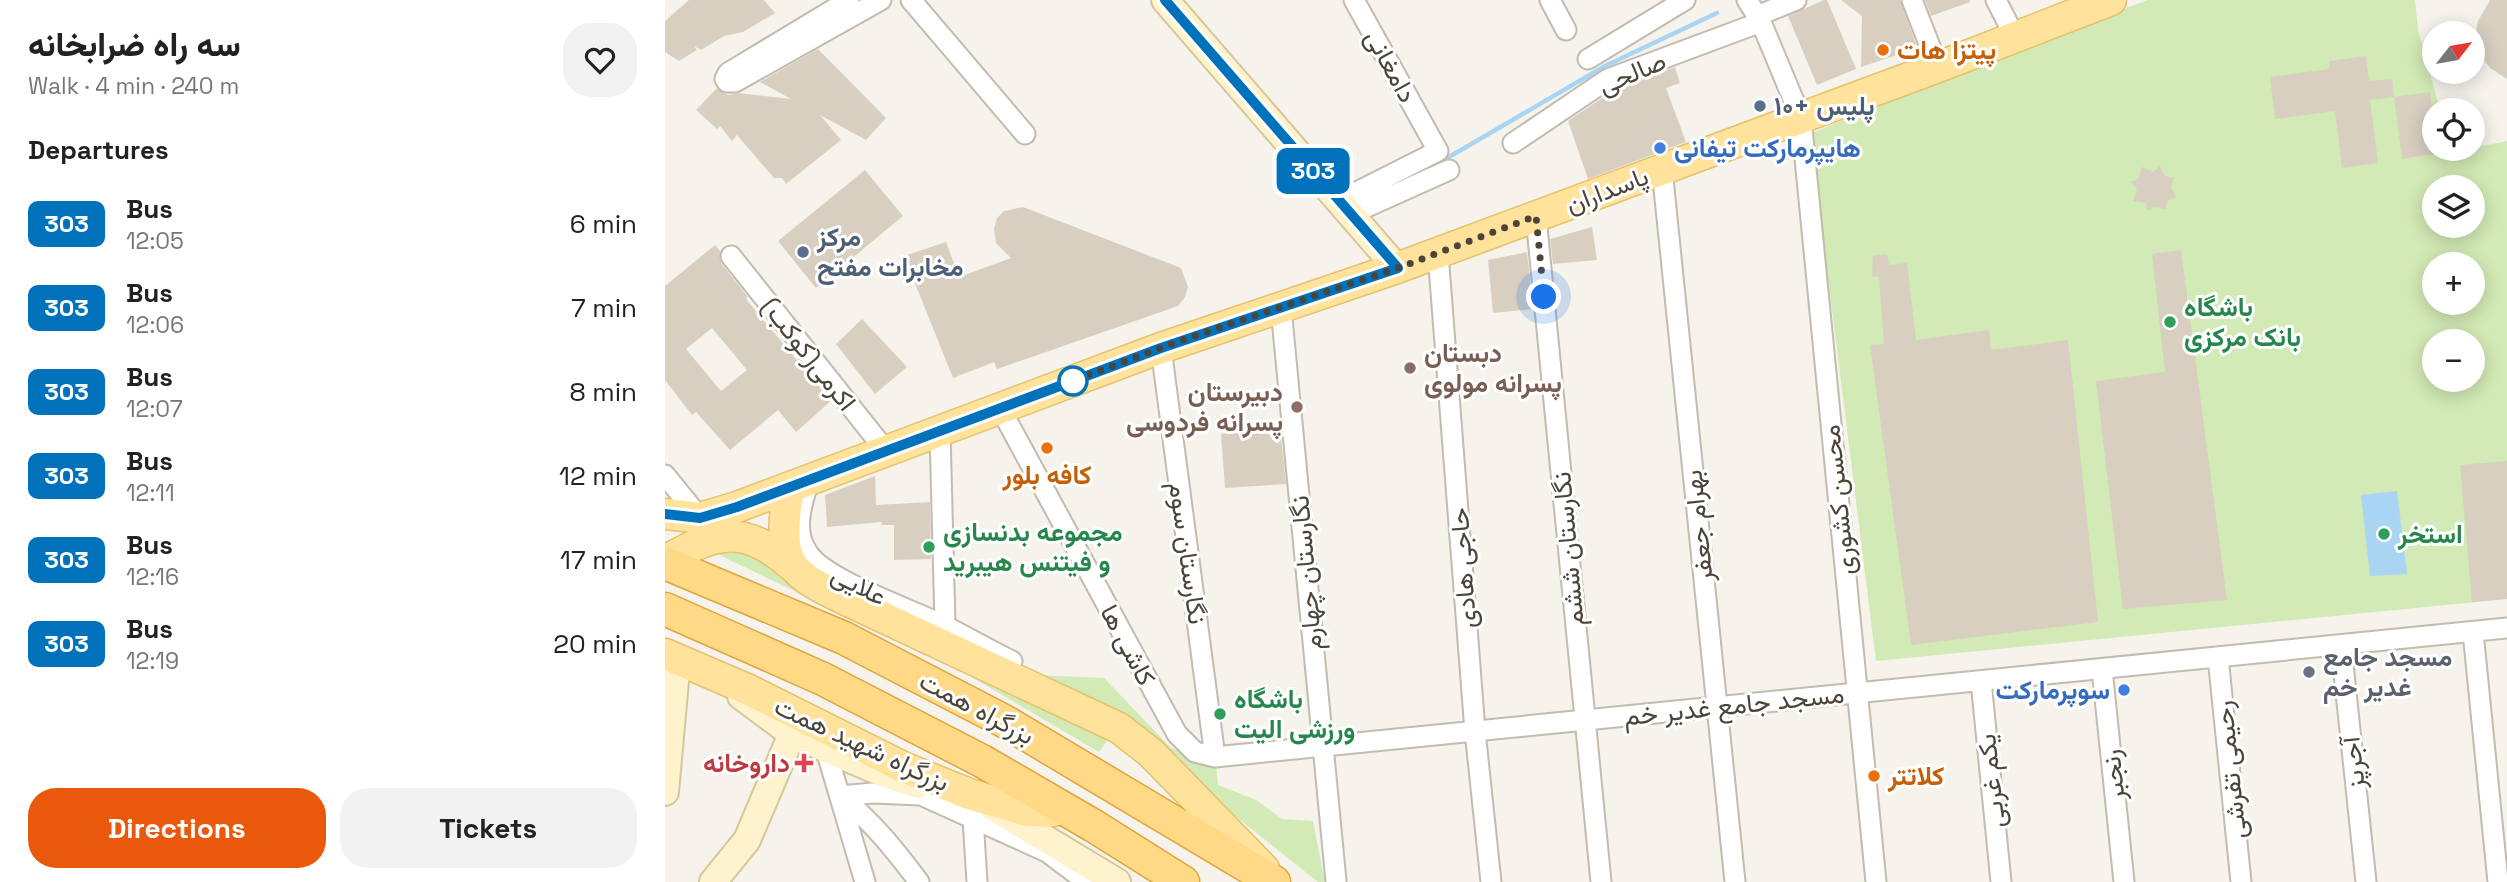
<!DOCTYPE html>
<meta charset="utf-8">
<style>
body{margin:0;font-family:"Space Grotesk",Vazirmatn,sans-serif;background:#f2f2f2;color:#222;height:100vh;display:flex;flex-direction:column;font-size:26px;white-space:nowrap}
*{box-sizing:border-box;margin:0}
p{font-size:23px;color:#767676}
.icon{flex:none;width:38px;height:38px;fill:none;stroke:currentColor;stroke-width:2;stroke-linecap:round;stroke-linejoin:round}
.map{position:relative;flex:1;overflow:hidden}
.side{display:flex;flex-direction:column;background:#fff;width:665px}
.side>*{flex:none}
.badge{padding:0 14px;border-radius:10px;font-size:24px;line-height:46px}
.needle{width:46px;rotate:59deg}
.controls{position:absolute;left:1757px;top:21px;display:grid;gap:14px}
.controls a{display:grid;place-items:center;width:63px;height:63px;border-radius:50%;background:#fff;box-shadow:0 4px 18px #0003;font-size:35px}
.you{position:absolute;width:35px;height:35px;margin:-18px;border:5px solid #fff;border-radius:50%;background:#1a73e8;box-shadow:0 0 0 10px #1a73e833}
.map>.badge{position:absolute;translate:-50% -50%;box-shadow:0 0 0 4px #fff}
h2{padding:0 28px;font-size:26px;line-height:63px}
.round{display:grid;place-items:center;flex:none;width:74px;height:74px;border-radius:28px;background:#f2f2f2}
.headline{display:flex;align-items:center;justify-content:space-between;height:119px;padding:0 28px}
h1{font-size:33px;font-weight:800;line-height:52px}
.action{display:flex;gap:14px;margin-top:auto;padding:14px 28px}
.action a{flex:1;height:80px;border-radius:28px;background:#ea580c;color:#fff;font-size:28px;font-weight:800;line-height:80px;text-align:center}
.action a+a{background:#f2f2f2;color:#222}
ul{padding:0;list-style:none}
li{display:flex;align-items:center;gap:21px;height:84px;padding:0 28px}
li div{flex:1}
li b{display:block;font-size:26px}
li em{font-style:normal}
li .badge{min-width:77px;font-weight:700;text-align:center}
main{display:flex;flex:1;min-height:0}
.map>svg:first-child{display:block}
.green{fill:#d2eab5;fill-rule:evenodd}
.water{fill:#a9d4f2}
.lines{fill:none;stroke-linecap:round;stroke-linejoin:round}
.stream{stroke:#a9d4f2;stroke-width:4.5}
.building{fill:#d8cfc1;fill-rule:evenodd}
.minor-casing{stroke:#c2bbae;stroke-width:23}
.secondary-casing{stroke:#d6c79b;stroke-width:30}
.primary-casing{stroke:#e6c16a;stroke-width:33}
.trunk-casing{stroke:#e0a43c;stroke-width:35}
.minor{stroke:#fff;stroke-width:19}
.secondary{stroke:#fff3cd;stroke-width:26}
.primary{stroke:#ffe39c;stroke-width:30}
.trunk{stroke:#ffd985;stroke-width:32}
.line-casing{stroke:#fff;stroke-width:16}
.line{stroke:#0072bc;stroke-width:10}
.walk{stroke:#4b4439;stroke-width:7;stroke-dasharray:0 12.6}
.food-dot{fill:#e8710a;stroke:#fff;stroke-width:2.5}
.service-dot{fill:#5c6f8a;stroke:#fff;stroke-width:2.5}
.shop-dot{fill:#3f7fe0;stroke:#fff;stroke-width:2.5}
.leisure-dot{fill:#2e9e5b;stroke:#fff;stroke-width:2.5}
.education-dot{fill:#8d6e63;stroke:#fff;stroke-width:2.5}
.stop-dot{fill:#fff;stroke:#0072bc;stroke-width:3.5}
.worship-dot{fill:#6b7280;stroke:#fff;stroke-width:2.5}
.health-dot{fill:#e0444e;stroke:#fff;stroke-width:2.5}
.labels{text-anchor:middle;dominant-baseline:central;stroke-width:6;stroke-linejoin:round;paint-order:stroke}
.food-label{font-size:26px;font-weight:bold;fill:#c56008;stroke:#fff;text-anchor:start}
.street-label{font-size:26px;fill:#4b4439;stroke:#fff}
.service-label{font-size:26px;font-weight:bold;fill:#4e5e75;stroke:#fff;text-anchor:start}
.shop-label{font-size:26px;font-weight:bold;fill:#366cbe;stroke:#fff;text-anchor:start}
.leisure-label{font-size:26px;font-weight:bold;fill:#27864d;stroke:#fff;text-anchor:start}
.education-label{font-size:26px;font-weight:bold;fill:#785e54;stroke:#fff;text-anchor:start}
.worship-label{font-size:26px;font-weight:bold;fill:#5b616d;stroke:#fff;text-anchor:start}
.health-label{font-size:26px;font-weight:bold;fill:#be3a42;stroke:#fff;text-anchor:end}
</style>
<main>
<section class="side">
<div class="headline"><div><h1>سه راه ضرابخانه</h1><p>Walk · 4 min · 240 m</p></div><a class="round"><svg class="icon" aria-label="heart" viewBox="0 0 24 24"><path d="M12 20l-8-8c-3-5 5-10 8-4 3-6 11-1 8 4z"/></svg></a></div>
<h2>Departures</h2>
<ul>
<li><span class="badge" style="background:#0072bc;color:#fff">303</span><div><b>Bus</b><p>12:05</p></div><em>6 min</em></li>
<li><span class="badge" style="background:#0072bc;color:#fff">303</span><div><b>Bus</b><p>12:06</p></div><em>7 min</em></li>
<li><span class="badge" style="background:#0072bc;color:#fff">303</span><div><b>Bus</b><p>12:07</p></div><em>8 min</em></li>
<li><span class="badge" style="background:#0072bc;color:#fff">303</span><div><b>Bus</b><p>12:11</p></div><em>12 min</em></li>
<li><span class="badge" style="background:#0072bc;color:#fff">303</span><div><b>Bus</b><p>12:16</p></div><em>17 min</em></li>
<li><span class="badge" style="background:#0072bc;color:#fff">303</span><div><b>Bus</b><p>12:19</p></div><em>20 min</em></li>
</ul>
<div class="action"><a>Directions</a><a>Tickets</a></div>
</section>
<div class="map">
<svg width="1842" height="882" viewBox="0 0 1842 882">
<rect width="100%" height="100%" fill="#f6f3ec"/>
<path class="green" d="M1483 0H1750L1753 30 1775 110H1769V149H1786L1788 152 1842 141V599L1211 661 1145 134 1354 47ZM1769 187H1808V226H1769ZM1769 264H1808V303H1769ZM1769 341H1808V380H1769Z
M80 546 444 738 434 752 298 672 44 550Z
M370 675 439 678 506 748 551 765 553 785 591 800 617 819 648 821 658 873 667 882H653L510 768Z"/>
<path class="water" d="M1732 491 1742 574 1705 576 1696 495Z"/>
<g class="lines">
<path class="stream" d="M728 185 784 157 940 66 1052 13"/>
</g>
<path class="building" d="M24 0H99L110 13 78 32 59 36 36 50 29 46 32 50 14 61 0 52V21Z
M1159 0H1162L1191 69 1152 85 1123 16Z
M1176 0H1235L1251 44 1247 50 1196 67 1197 16Z
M1260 0H1305V2L1266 16Z
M1825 0H1842V79L1825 68 1813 52 1810 37 1813 21Z
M153 49 221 118 201 140 155 115 176 140 121 184 117 178H109L72 135 67 141 55 126 52 129 31 110 52 88 63 95 73 93 126 99 95 82Z
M1701 56 1704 81 1727 79 1729 97 1705 100 1713 163 1677 168 1670 111 1610 119 1605 77 1664 69 1665 61Z
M1010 67 1015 83 1001 88 1021 142 923 179 903 121 949 90Z
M1765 92 1769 125V154L1737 159 1729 97Z
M1495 166 1500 176 1509 178 1506 188 1511 197 1502 201 1501 209 1489 207 1482 211 1481 203 1468 201 1472 189 1466 182 1473 179 1477 167 1488 172Z
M200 170 238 216 151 288 113 241Z
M358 207 516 268 523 287 520 297 513 306 332 369 329 362 288 378 239 256 281 242 294 277 346 258 331 243 329 229 332 218 339 211Z
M927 227 932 260 888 264 885 239Z
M50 245 55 251 56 263 83 297 81 299 166 401 131 432 113 410 65 450 31 412 27 415 0 380V286ZM47 328 82 370 56 391 21 349Z
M1516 250 1562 600 1458 609 1431 381 1500 372 1487 254Z
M862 252 868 309 828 313 823 260Z
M1222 254 1224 265 1242 263 1251 340 1324 330 1326 350 1403 340 1433 622 1246 645 1205 345 1219 344 1214 277 1207 276 1208 256Z
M197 319 242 367 210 394 171 344Z
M615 428 621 484 560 488 556 434Z
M1842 461V599L1807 602 1795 465Z
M210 476 211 505 265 502 266 559 229 560V525H217L216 522 162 527 160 495Z"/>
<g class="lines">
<g class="minor-casing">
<path id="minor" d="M184 0 63 73 60 79 62 82H70L216 0
M246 0 360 134
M885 0 901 30
M1082 0 1096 22 1136 118 1211 882
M1247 0 1273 67
M1331 0 1350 37
M1092 16 1131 0
M923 59 1020 0
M848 143 943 79 1096 22
M997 169 1070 882
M674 201 773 151 689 0
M686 214 784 170
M871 217 936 882
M773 253 810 731 826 882
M66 256 221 451
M616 308 671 881
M496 348 550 757
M335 408 512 734 530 752 550 757 1842 628
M275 431 280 626
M0 475 35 518
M144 480C137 504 127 530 143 553 160 580 248 610 280 626 302 637 324 650 347 661
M1808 632 1833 882
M1676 645 1701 882
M1553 657 1576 882
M1437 669 1459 882
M1316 681 1336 882
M161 750 200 882
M175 796 208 793 256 795 382 852 422 882
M175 796C207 821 230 850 254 882
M308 819 312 882"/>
</g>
<g class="secondary-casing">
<path id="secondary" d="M500 0 732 268
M76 696 127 734 222 775 253 785
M0 792 12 659
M326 806 452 882
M48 882 82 840 127 734"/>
</g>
<g class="primary-casing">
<path id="primary" d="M125 487C120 507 114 550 129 567 141 582 163 591 179 599L454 728 486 753 599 869
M0 514 35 518 72 507 496 348 732 268 1273 67 1446 0
M0 561C52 531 79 524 127 566
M0 654 84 690 238 767 304 794 363 811 382 812 400 809"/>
</g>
<g class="trunk-casing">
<path id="trunk" d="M0 563 179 638 339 721 609 882
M0 609 158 679 317 761 429 826 518 882"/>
</g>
<use href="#minor" class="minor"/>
<use href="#secondary" class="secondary"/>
<use href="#primary" class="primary"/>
<use href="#trunk" class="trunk"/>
</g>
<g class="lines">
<g class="line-casing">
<path id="line" d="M0 514 35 518 72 507 496 348 733 268 500 0"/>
</g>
<use href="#line" class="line"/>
<path class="walk" d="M408 381 404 382 512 342 733 268 871 216 879 297"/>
</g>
<g class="food-dot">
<circle cx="1218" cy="50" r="7"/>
<circle cx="382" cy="448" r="7"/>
<circle cx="1209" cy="776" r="7"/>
</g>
<g class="service-dot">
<circle cx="1095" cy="106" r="7"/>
<circle cx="138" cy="252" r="7"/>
</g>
<g class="shop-dot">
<circle cx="995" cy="148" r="7"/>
<circle cx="1459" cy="690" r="7"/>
</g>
<g class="leisure-dot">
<circle cx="1505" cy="322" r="7"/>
<circle cx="1719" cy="534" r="7"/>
<circle cx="264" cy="547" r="7"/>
<circle cx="555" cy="714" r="7"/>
</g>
<g class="education-dot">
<circle cx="745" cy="368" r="7"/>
<circle cx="632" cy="407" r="7"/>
</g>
<circle class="stop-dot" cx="408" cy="381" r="14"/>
<circle class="worship-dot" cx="1644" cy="672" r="7"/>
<path class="health-dot" d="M135.5 752.5h7v7h7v7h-7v7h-7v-7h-7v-7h7z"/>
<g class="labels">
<g class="food-label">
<text x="1232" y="50">پیتزا هات</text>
<text x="382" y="475" text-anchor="middle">کافه بلور</text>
<text x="1223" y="776">کلاتتر</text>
</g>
<g class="street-label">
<text transform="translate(726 66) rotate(61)">دامغانی</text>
<text transform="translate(967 73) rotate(-23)">صالحی</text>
<text transform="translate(942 190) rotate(-21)">پاسداران</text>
<text transform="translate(144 354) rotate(52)">اکرمی(کوکب)</text>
<text transform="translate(1173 500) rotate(-96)">محسن کشوری</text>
<text transform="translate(1033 526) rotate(-96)">بهرام جعفر</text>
<text transform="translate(903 549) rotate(-95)">نگارستان ششم</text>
<text transform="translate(523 553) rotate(82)">نگارستان سوم</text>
<text transform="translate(798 568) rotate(-94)">حاجی هادی</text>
<text transform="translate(641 573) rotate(-95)">نگارستان چهارم</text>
<text transform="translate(194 585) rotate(27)">علایی</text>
<text transform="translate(463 645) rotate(62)">کاشی ها</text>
<text transform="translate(1069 705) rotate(-6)">مسجد جامع غدیر خم</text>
<text transform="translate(312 708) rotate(28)">بزرگراه همت</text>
<text transform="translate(197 744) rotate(25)">بزرگراه شهید همت</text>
<text transform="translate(1688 763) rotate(-96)">آجرپز</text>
<text transform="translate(1565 770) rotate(-96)">رحیمی تفرشی</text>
<text transform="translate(1448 775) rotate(-96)">رنجبر</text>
<text transform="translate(1326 781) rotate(-96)">یکم غربی</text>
</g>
<g class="service-label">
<text x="1109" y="106">پلیس +۱۰</text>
<text x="152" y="237">مرکز<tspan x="152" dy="30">مخابرات مفتح</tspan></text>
</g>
<g class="shop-label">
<text x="1009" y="148">هایپرمارکت تیفانی</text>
<text x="1445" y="690" text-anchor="end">سوپرمارکت</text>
</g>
<g class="leisure-label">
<text x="1519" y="307">باشگاه<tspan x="1519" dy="30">بانک مرکزی</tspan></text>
<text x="278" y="532">مجموعه بدنسازی<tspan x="278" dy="30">و فیتنس هیبرید</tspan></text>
<text x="1733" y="534">استخر</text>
<text x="569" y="699">باشگاه<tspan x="569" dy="30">ورزشی الیت</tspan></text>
</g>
<g class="education-label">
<text x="759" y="353">دبستان<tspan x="759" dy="30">پسرانه مولوی</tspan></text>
<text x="618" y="392" text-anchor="end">دبیرستان<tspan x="618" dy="30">پسرانه فردوسی</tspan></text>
</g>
<g class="worship-label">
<text x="1658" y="657">مسجد جامع<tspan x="1658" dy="30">غدیر خم</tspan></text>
</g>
<g class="health-label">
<text x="125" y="763">داروخانه</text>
</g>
</g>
</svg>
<div class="controls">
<a><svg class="needle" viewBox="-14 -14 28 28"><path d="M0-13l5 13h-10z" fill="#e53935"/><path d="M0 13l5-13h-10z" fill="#767676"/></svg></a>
<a><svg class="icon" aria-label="locate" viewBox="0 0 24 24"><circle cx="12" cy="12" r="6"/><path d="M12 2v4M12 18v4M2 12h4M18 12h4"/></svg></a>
<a><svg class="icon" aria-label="layers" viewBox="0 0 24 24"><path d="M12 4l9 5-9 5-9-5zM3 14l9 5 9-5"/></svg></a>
<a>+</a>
<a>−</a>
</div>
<div class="you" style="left:879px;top:297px"></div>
<b class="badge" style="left:648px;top:171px;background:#0072bc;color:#fff">303</b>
</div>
</main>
